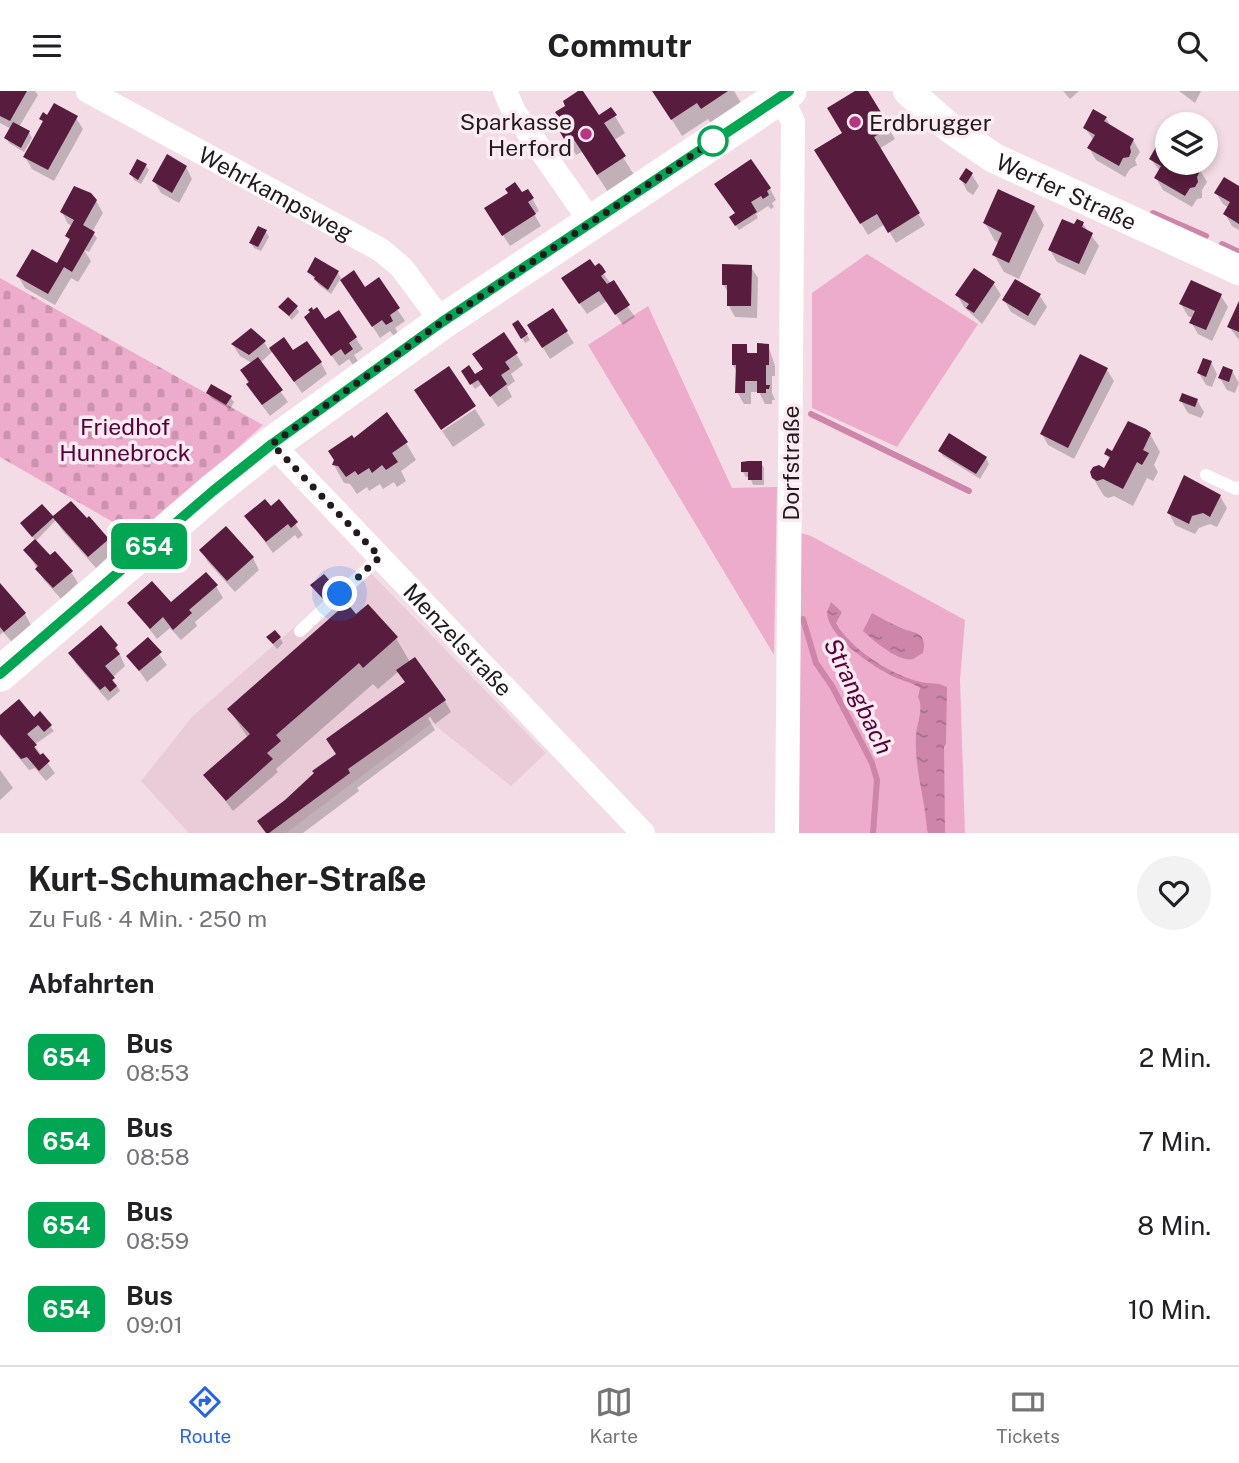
<!DOCTYPE html>
<html lang="de">
<meta charset="utf-8">
<style>
body{margin:0;font-family:"Public Sans",sans-serif;background:#f2f2f2;color:#202124;height:100vh;display:flex;flex-direction:column;font-size:26px;white-space:nowrap}
*{box-sizing:border-box;margin:0}
p{font-size:23px;color:#757577}
.icon{flex:none;width:38px;height:38px;fill:none;stroke:currentColor;stroke-width:2;stroke-linecap:round;stroke-linejoin:round}
.map{position:relative;height:742px;overflow:hidden}
.panel{display:flex;flex-direction:column;background:#fff;flex:1}
.panel>*{flex:none}
.badge{padding:0 14px;border-radius:10px;font-size:24px;line-height:46px}
.fabs{position:absolute;left:1155px;top:21px;display:grid;gap:14px}
.fabs a{display:grid;place-items:center;width:63px;height:63px;border-radius:50%;background:#fff;box-shadow:0 4px 10px #0003;font-size:35px}
.you{position:absolute;width:35px;height:35px;margin:-18px;border:5px solid #fff;border-radius:50%;background:#1a73e8;box-shadow:0 0 0 10px #1a73e833}
.map>.badge{position:absolute;translate:-50% -50%;box-shadow:0 0 0 4px #fff}
h2{padding:0 28px;font-size:26px;line-height:63px}
.round{display:grid;place-items:center;flex:none;width:74px;height:74px;border-radius:37px;background:#f2f2f2}
.head{display:flex;align-items:center;justify-content:space-between;height:119px;padding:0 28px}
h1{font-size:33px;font-weight:700;line-height:52px}
ul{padding:0;list-style:none}
li{display:flex;align-items:center;gap:21px;height:84px;padding:0 28px}
li div{flex:1}
li b{display:block;font-size:26px}
li em{font-style:normal}
li .badge{min-width:77px;font-weight:700;text-align:center}
header{display:flex;justify-content:space-between;align-items:center;height:91px;padding:0 28px;background:#fff;font-size:32px;font-weight:700}
.menu{display:flex;justify-content:space-around;align-items:center;height:98px;border-top:2px solid #e0e0e0;background:#fff;font-size:19px;color:#757577}
.menu a{display:grid;justify-items:center;gap:4px}
.menu .on{color:#2563eb}
.map>svg:first-child{display:block}
.built{fill:#eaccd9}
.grass{fill:#eeaccc}
.cemetery{fill:url(#cemetery-stones)}
.water{fill:url(#water-ripples)}
.shadow{fill:#0003}
.lines{fill:none;stroke-linecap:round;stroke-linejoin:round}
.stream{stroke:#cd86a9;stroke-width:6}
.building{fill:#581c3e}
.service{stroke:#fff;stroke-width:12}
.minor{stroke:#fff;stroke-width:24}
.tertiary{stroke:#fff;stroke-width:30}
.secondary{stroke:#fff;stroke-width:35}
.line-casing{stroke:#fff;stroke-width:16}
.line{stroke:#00a651;stroke-width:10}
.walk{stroke:#221a1e;stroke-width:7;stroke-dasharray:0 12.6}
.poi-dot{fill:#b63681;stroke:#fdebf3;stroke-width:2.5}
.stop-dot{fill:#fff;stroke:#00a651;stroke-width:3.5}
.labels{text-anchor:middle;dominant-baseline:central;stroke-width:7;stroke-linejoin:round;paint-order:stroke}
.poi-label{font-size:23px;fill:#221a1e;stroke:#fdebf3;text-anchor:end}
.street-label{font-size:23px;fill:#221a1e;stroke:#fdebf3}
.park-label{font-size:23px;fill:#570039;stroke:#fdebf3}
.water-label{font-size:24px;font-style:italic;fill:#570039;stroke:#fdebf3}
</style>
<header><svg class="icon" aria-label="menu" viewBox="0 0 24 24"><path d="M4 6h16M4 12h16M4 18h16"/></svg>Commutr<svg class="icon" aria-label="search" viewBox="0 0 24 24"><circle cx="10" cy="10" r="6"/><path d="M15 15l6 6"/></svg></header>
<div class="map">
<svg width="1239" height="742" viewBox="0 0 1239 742">
<defs>
<pattern id="cemetery-stones" width="16" height="16" patternUnits="userSpaceOnUse" patternTransform="scale(1.75)"><rect width="16" height="16" fill="#eeaccc"/><path d="M2 7V4a2 2 0 0 1 4 0v3zM10 15v-3a2 2 0 0 1 4 0v3z" fill="#cc93af"/></pattern>
<pattern id="water-ripples" width="26" height="14" patternUnits="userSpaceOnUse" patternTransform="scale(1.75)"><rect width="26" height="14" fill="#cd86a9"/><path d="M2 4q2-2 4 0t4 0M15 11q2-2 4 0t4 0" fill="none" stroke="#a66d89"/></pattern>
</defs>
<rect width="100%" height="100%" fill="#f3dce6"/>
<path class="built" d="M364 475 546 662 511 695 432 632 286 742H189L141 690 192 626Z"/>
<path class="grass" d="M867 163 978 233 897 356 812 317V202Z
M648 215 732 397 777 396 774 564 588 254Z
M795 440 811 445 965 529 960 589 965 742H799Z"/>
<path class="cemetery" d="M0 187 263 334 139 446 0 366Z"/>
<path class="water" d="M831 511 842 521 836 532C850 558 893 585 921 591 932 594 935 590 947 596L946 653 944 656 945 742H928L927 739C925 707 914 677 916 644 917 631 924 618 918 606L920 597C911 591 903 590 894 586 874 576 827 546 827 521 828 518 830 514 831 511Z
M872 522C881 527 890 532 899 536 913 543 928 539 923 562 922 562 914 568 913 568 899 572 873 549 863 540Z"/>
<path class="shadow" d="M0 0H35L38 4 19 36 29 41 32 47 24 61 9 52 6 47 11 38 0 32Z
M654 0H734L743 15 712 34 708 28 682 45Z
M858 0H866L895 48 879 58 925 134 896 152 885 133 868 144 816 60 844 43Z
M1063 0H1079L1070 8Z
M1179 0H1201L1195 12Z
M615 25 625 42 613 50 634 84 608 101 582 61 576 64 562 42 598 27Z
M48 26 76 27 83 38 54 90 32 78 25 66 44 33 41 28Z
M1106 27 1111 36 1133 49 1140 61 1135 69 1137 74 1130 78 1125 86 1096 69 1089 57 1094 50 1085 37Z
M1161 51 1167 55V72H1187L1200 79 1207 91 1202 99V107L1197 108 1192 116 1163 99 1156 87 1160 80 1151 68Z
M145 74 149 79 141 93 134 89 131 83Z
M186 76 192 88 179 112 161 102 154 90Z
M966 80 972 84 979 95 973 104 967 100 961 88Z
M1239 97V139L1232 135 1225 123 1229 117 1223 113 1216 102Z
M770 98 776 109 772 112 774 116 771 118 768 115 756 123 758 127 739 139 731 127 736 123 723 105Z
M528 100 539 120 534 123 541 135 510 155 493 129Z
M96 110 103 122 92 141 97 147 89 161 84 159 91 170 78 191 71 187 55 214 25 197 18 185 57 174 70 151 67 145 73 135 68 133 62 121Z
M1034 116 1044 134 1019 188 1004 181 994 164 999 152 995 150 985 132Z
M1083 133 1099 155 1085 184 1057 171 1050 159 1075 135Z
M266 141 269 146 261 160 254 157 251 152Z
M598 175 635 226 623 234 607 210 587 223 570 199Z
M751 176 758 187 757 227 735 226 729 215V203L723 193Z
M309 181 338 182 342 189 365 198 378 189 405 230 395 237 398 242 394 245 390 240 380 247 341 187 331 203 319 194Z
M994 193 1001 204 982 233 964 216 957 204Z
M1040 205 1047 216 1035 235 1011 221 1004 209Z
M1221 205 1228 216 1212 250 1198 243 1191 231 1193 227 1188 225 1181 213Z
M1239 214V249L1229 236Z
M296 216 299 221 292 229 281 217Z
M552 219 574 252 550 268 536 246Z
M338 221 363 258 354 264 358 270 353 274 349 268 339 275 313 238 312 222 325 230Z
M514 234 527 244 530 249 525 252Z
M284 249 293 262 321 272 327 283 302 302 273 260 260 272 288 311 270 325 255 305 242 280 252 272 240 265 233 254 264 251 269 259Z
M768 254 775 275V285H772V302L775 309H772V313H765L759 301H751V313H744L737 301V281L733 274 746 255 749 264H760Z
M516 263 523 274 511 283 515 290 507 296 512 306 498 316 482 293 475 298 463 280 474 286Z
M1211 271 1217 283 1212 296 1206 294 1199 282Z
M1107 279 1114 290 1074 368 1048 354 1042 343Z
M1232 280 1239 292 1235 302 1227 299 1220 287Z
M208 302 230 306 234 311 230 318 211 307Z
M1197 309 1204 321 1201 327 1188 322 1181 310Z
M475 318 485 334 453 356 442 340Z
M1150 343 1160 361 1154 374 1158 381 1153 390 1147 387 1133 415 1114 405 1108 407 1104 405 1093 387 1105 379 1110 369 1106 363H1113Z
M354 349 406 352 416 369 401 380 406 390 397 396 394 391 383 398 380 393 369 400 367 396 357 403 350 393 344 392 334 374 335 369Z
M940 360 986 367 989 373 980 388 943 365Z
M761 372 764 377V394H753L750 386H746L743 381Z
M1220 405 1227 417 1217 436 1210 433 1199 437 1195 443 1175 434 1169 422Z
M279 410 303 444 298 448 295 444 273 462 246 425 270 417Z
M71 412 108 449 114 460 96 477 62 439 56 429 35 451 50 467 71 481 78 492 61 508 44 489 26 459 36 450 25 438 52 426 53 429Z
M225 437 253 467 259 479 235 501 208 471 201 459Z
M0 494 25 523 31 534 12 551 3 541 0 544Z
M216 495 223 507 195 531 197 535 181 549 170 537 157 548 130 512 170 514Z
M356 525 396 547 410 571 445 610 451 621 435 633 430 626 428 627 435 639 357 697 359 700 303 742H266L286 711 337 664 406 592 399 580 378 598 373 593 276 678 278 681 233 720 206 684 248 647 229 618Z
M268 547H280L283 552 277 558Z
M148 548 167 574 147 591 129 565Z
M116 555 125 575 112 587 120 600 108 610 77 574 70 562Z
M40 623 54 640 34 654 55 682 46 690 35 677 29 679 0 644V626L38 634Z
M0 679 13 697 0 709Z"/>
<g class="lines">
<path class="stream" d="M1153 122 1206 145
M1222 153 1239 161
M811 323 969 400
M803 528 816 572 832 595 872 672 877 689 873 742"/>
</g>
<path class="building" d="M0 0H27L10 30 0 25Z
M578 0H583L599 24 611 16 617 24 604 32 626 65 597 84 571 44 564 48 560 41 566 37 555 21 565 15 563 10Z
M652 0H728L701 18 697 12 671 29Z
M855 0H868L890 36 874 46 920 122 888 142 877 123 860 133 814 59 842 42 827 17Z
M54 12 78 25 48 79 23 66 43 30 39 28 43 21 47 24Z
M1093 18 1107 26 1104 30 1134 48 1130 56 1131 61 1129 66 1123 67 1119 75 1087 57 1095 44 1083 37Z
M13 31 30 40 21 57 4 47Z
M1160 49 1167 53V72H1190L1201 78 1197 86 1198 91 1195 96 1190 97 1185 105 1154 87 1161 75 1149 68Z
M167 63 187 75 172 102 152 90Z
M137 68 147 73 138 89 129 83Z
M751 68 771 97 767 100 769 104 763 108 761 105 751 111 757 121 735 135 729 126 735 122 714 93Z
M966 77 973 82 966 93 959 88Z
M1224 86 1239 95V133L1223 123 1230 111 1214 102Z
M515 91 522 101 528 98 534 107 528 111 536 123 502 145 484 117 508 102 505 98Z
M74 95 91 102 97 109 83 134 95 141 72 181 64 176 48 203 16 185 32 158 57 172 70 148 65 145 74 129 60 121Z
M998 98 1035 115 1009 172 992 164 1002 142 983 132Z
M1062 128 1074 133 1077 128 1084 131 1082 136 1093 142 1079 173 1048 159Z
M258 135 267 139 258 156 249 152Z
M315 166 339 180 328 199 314 188 315 186 307 181Z
M590 168 595 175 599 172 602 175 606 181 601 185 607 193 614 189 630 214 615 224 599 200 579 213 561 187Z
M722 173 752 174 751 215H727V194H722Z
M974 177 995 191 974 222 966 217 969 213 955 204Z
M354 179 365 196 379 186 400 217 390 224 393 230 386 234 382 229 372 236 340 189Z
M1015 188 1041 203 1028 225 1002 209Z
M1191 189 1222 203 1206 239 1189 232 1195 220 1179 213Z
M288 206 298 215 289 225 278 216Z
M1239 210V241L1227 236Z
M312 216 313 219 317 216 325 228 339 219 357 246 349 252 353 258 345 264 341 258 331 265 304 226 310 221 308 219Z
M553 217 568 240 542 257 527 234Z
M518 229 528 243 521 248 512 233Z
M251 237 266 250 249 264 231 253Z
M504 241 518 262 505 271 510 278 501 284 507 293 490 306 478 289 470 294 461 280 469 274 475 283 483 278 472 263Z
M284 246 293 259 307 250 322 271 294 291 269 257Z
M757 252 769 253V274H766V294H770L769 298H766V302H757V290H745V302H735L736 274H732V253H747V262H757Z
M1080 263 1108 277 1068 357 1040 343Z
M258 266 283 299 262 314 246 293 249 291 240 279Z
M1203 267 1212 270 1206 286 1197 282Z
M449 275 476 315 441 339 414 299Z
M1223 275 1233 279 1229 291 1218 287Z
M211 293 232 305 226 314 206 302Z
M1182 302 1198 308 1195 316 1179 310Z
M387 321 408 351 392 362 398 371 386 379 382 374 372 382 369 377 358 384 355 380 346 386 338 375 332 374 334 369 328 360 352 344 354 347Z
M1128 330 1146 338 1151 342 1143 359 1149 362 1142 374 1137 371 1123 398 1103 388 1097 390 1092 387 1090 381 1093 376 1099 374 1104 377 1110 366 1104 363 1107 357 1112 360Z
M949 342 987 366 976 383 938 360Z
M748 370H762V389H748V381H741V371Z
M1184 384 1221 404 1210 426 1203 422 1192 425 1189 433 1167 422Z
M265 408 271 415 279 408 298 431 291 437 288 433 266 451 244 425Z
M71 410 87 427 89 425 109 448 88 466 53 427 32 446 20 432 42 413 53 425Z
M226 435 254 466 227 490 199 459Z
M35 448 50 464 55 460 73 480 53 497 35 478 38 475 23 459Z
M206 481 218 494 189 519 192 522 173 539 163 526 150 538 127 512 152 490 171 511Z
M324 483 337 498 324 509 310 494Z
M0 492 26 522 4 541 0 536Z
M347 512 356 523 368 513 398 546 363 577 359 572 276 644 281 650 267 662 273 668 226 710 203 684 250 643 227 618Z
M101 534 118 554 115 557 120 563 105 575 115 587 112 589 117 595 110 601 105 595 100 599 68 562Z
M275 539 281 546 273 553 266 546Z
M148 546 162 561 139 580 126 565Z
M415 566 446 609 348 678 350 682 269 742H266L257 730 285 709 314 682 312 680 336 663 326 648 405 591 396 579Z
M19 608 34 626 40 620 52 634 44 641 38 634 27 643 37 654 34 656 40 664 43 662 50 670 39 680 27 666 21 668 0 643V624Z"/>
<g class="lines">
<path class="service" d="M1206 384 1236 398 1239 396
M300 540 380 466"/>
<g class="minor">
<path id="s1" d="M88 0 381 159 402 177 442 231"/>
<path d="M505 0 514 21 591 131"/>
<path d="M781 5 793 31 787 742"/>
<path id="s2" d="M272 353 643 742"/>
</g>
<path class="tertiary" id="s3" d="M908 0 950 37 994 67 1239 179"/>
<path class="secondary" d="M0 583 213 400 272 353 442 231 789 0"/>
</g>
<g class="lines">
<g class="line-casing">
<path id="line" d="M0 583 213 400 272 353 442 231 789 0"/>
</g>
<use href="#line" class="line"/>
<path class="walk" d="M340 503 380 466 272 353 442 231 718 47 713 50"/>
</g>
<g class="poi-dot">
<circle cx="855" cy="31" r="7"/>
<circle cx="586" cy="43" r="7"/>
</g>
<circle class="stop-dot" cx="713" cy="50" r="14"/>
<g class="labels">
<g class="poi-label">
<text x="572" y="30">Sparkasse<tspan x="572" dy="26">Herford</tspan></text>
<text x="869" y="31" text-anchor="start">Erdbrugger</text>
</g>
<g class="street-label">
<text stroke="none"><textPath href="#s3" startOffset="189">Werfer Straße</textPath></text>
<text stroke="none"><textPath href="#s1" startOffset="214">Wehrkampsweg</textPath></text>
<text transform="translate(790 372) rotate(-90)">Dorfstraße</text>
<text stroke="none"><textPath href="#s2" startOffset="270">Menzelstraße</textPath></text>
</g>
<g class="park-label">
<text x="125" y="335">Friedhof<tspan x="125" dy="26">Hunnebrock</tspan></text>
</g>
<g class="water-label">
<text transform="translate(859 605) rotate(64)">Strangbach</text>
</g>
</g>
</svg>
<div class="fabs">
<a><svg class="icon" aria-label="layers" viewBox="0 0 24 24"><path d="M12 4l9 5-9 5-9-5zM3 14l9 5 9-5"/></svg></a>
</div>
<div class="you" style="left:340px;top:503px"></div>
<b class="badge" style="left:149px;top:455px;background:#00a651;color:#fff">654</b>
</div>
<section class="panel">
<div class="head"><div><h1>Kurt-Schumacher-Straße</h1><p>Zu Fuß · 4 Min. · 250 m</p></div><a class="round"><svg class="icon" aria-label="heart" viewBox="0 0 24 24"><path d="M12 20l-8-8c-3-5 5-10 8-4 3-6 11-1 8 4z"/></svg></a></div>
<h2>Abfahrten</h2>
<ul>
<li><span class="badge" style="background:#00a651;color:#fff">654</span><div><b>Bus</b><p>08:53</p></div><em>2 Min.</em></li>
<li><span class="badge" style="background:#00a651;color:#fff">654</span><div><b>Bus</b><p>08:58</p></div><em>7 Min.</em></li>
<li><span class="badge" style="background:#00a651;color:#fff">654</span><div><b>Bus</b><p>08:59</p></div><em>8 Min.</em></li>
<li><span class="badge" style="background:#00a651;color:#fff">654</span><div><b>Bus</b><p>09:01</p></div><em>10 Min.</em></li>
</ul>
</section>
<nav class="menu">
<a class="on"><svg class="icon" aria-label="directions" viewBox="0 0 24 24"><path d="M12 3l9 9-9 9-9-9zM9 14v-3h6M13 9l2 2-2 2"/></svg>Route</a>
<a><svg class="icon" aria-label="map" viewBox="0 0 24 24"><path d="M3 6l6-2 6 2 6-2v14l-6 2-6-2-6 2zM9 4v14M15 6v14"/></svg>Karte</a>
<a><svg class="icon" aria-label="tickets" viewBox="0 0 24 24"><path d="M3 7h18v10H3zM15 7v10"/></svg>Tickets</a>
</nav>
